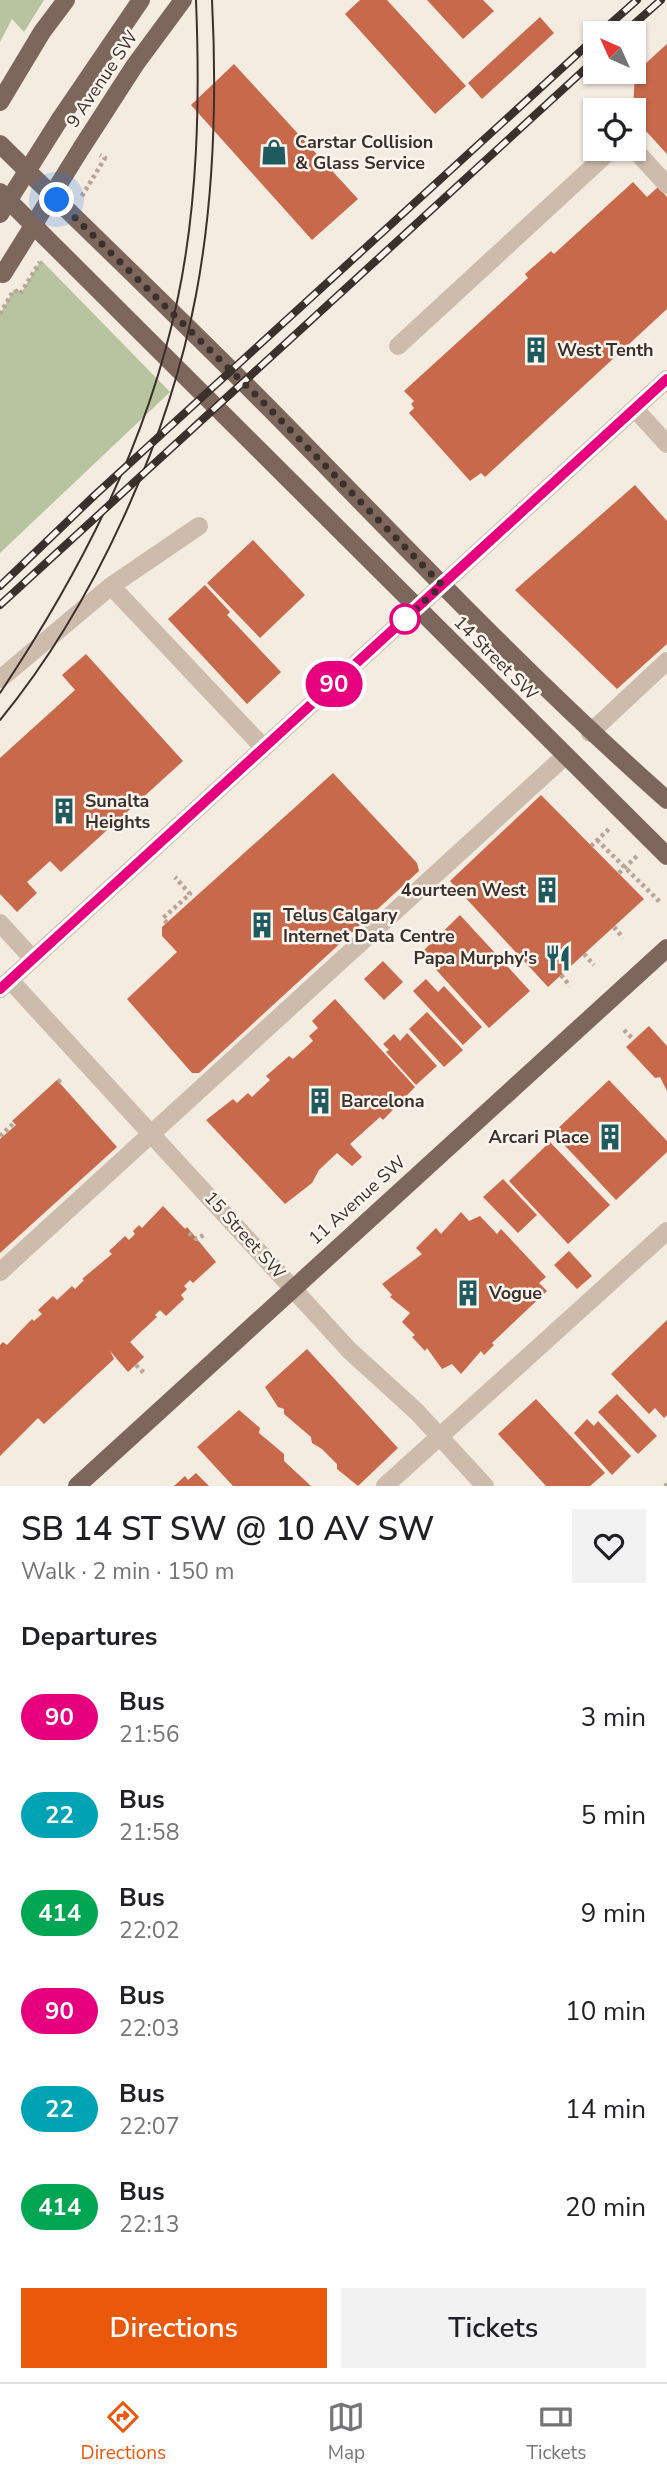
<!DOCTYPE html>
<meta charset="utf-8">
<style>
body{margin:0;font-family:"Nunito Sans",sans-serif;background:#f2f2f2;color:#202124;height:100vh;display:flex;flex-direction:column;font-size:26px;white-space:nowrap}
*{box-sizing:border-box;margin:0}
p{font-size:23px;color:#757577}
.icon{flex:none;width:38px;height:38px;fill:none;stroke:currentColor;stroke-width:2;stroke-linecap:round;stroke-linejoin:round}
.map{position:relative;height:1486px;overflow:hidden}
.panel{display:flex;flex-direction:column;background:#fff;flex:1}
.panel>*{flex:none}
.badge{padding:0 14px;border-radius:23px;font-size:24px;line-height:46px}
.needle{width:46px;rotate:315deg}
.buttons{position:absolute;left:583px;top:21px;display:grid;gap:14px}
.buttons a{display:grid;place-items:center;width:63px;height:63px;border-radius:0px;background:#fff;box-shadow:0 2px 5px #0004;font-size:35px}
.you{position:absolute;width:35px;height:35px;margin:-18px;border:5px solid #fff;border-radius:50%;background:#1a73e8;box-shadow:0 0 0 10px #1a73e833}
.map>.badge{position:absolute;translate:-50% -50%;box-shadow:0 0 0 4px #fff}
h2{padding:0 21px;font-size:26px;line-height:63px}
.round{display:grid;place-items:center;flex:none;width:74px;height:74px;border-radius:0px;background:#f2f2f2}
.headline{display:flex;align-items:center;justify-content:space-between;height:119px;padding:0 21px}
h1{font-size:33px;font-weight:600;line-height:52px}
.primary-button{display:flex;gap:14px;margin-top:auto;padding:14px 21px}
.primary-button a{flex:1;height:80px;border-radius:0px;background:#ea580c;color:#fff;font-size:28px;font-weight:600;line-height:80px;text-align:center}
.primary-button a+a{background:#f2f2f2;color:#202124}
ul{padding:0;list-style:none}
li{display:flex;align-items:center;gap:21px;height:98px;padding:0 21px}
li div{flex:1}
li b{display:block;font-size:26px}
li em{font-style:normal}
li .badge{min-width:77px;font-weight:700;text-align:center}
.menu{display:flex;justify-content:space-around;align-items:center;height:98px;border-top:2px solid #e0e0e0;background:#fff;font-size:19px;color:#757577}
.menu a{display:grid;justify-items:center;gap:4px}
.menu .current{color:#ea580c}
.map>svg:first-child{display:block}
.green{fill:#b8c4a0}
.building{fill:#c8694b}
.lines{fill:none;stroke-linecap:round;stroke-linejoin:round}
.path{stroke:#b9a596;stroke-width:4.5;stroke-dasharray:3.5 3.5;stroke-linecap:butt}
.minor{stroke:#cdbbac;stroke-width:18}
.major{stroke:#7d675c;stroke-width:18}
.tram{stroke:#3b302b;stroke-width:2}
.rail-casing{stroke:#3b302b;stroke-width:8}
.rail{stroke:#fbf5ee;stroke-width:5;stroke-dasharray:16;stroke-linecap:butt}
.major-bridge{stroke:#7d675c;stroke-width:18}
.line-casing{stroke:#fff;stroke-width:16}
.line{stroke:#e6007e;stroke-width:10}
.walk{stroke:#3b302b;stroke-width:7;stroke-dasharray:0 12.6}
.stop-dot{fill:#fff;stroke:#e6007e;stroke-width:3.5}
.labels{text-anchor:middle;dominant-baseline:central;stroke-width:5;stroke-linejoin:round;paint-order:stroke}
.street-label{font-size:18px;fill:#3b302b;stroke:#fbf5ee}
.poi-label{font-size:18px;font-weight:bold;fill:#3b302b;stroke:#fbf5ee;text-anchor:start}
</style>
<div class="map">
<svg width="667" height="1486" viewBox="0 0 667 1486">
<rect width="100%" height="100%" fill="#f4ebe1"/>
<path class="green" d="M0 0H44L24 32 12 19 0 42Z
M41 260 170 392 0 553V314L14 289 21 293Z"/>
<path class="building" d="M360 0H387L466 86 435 114 345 14Z
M427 0H483L494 11 463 39Z
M540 17 554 33 482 99 468 83Z
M667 44V154L634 118 633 110 635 73Z
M234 64 358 199 312 240 191 105Z
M633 182 647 197 658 187 667 197V309L485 477 481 473 470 481 409 413 414 408 411 404 414 401 404 391 528 278 525 274 551 251 554 254Z
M635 485 667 521V644L617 689 515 590Z
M253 540 305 595 260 638 207 583Z
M205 585 230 612 227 615 281 672 247 704 168 619Z
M86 654 183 761 61 872 50 861 27 882 37 893 17 912 0 894V758L75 690 62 675Z
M333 773 417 863 419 871 199 1073H192L127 999 177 952 162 936V927Z
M541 795 644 899 548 987 450 881Z
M460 915 530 991 489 1028 421 953Z
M383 961 403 982 384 1000 364 979Z
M426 979 438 992 444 986 482 1027 463 1045 413 991Z
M335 999 415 1087 383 1120 380 1117 350 1144 362 1157 352 1166 337 1153 319 1170 312 1183 285 1204 206 1120 233 1099 237 1103 248 1093 252 1097 270 1080 266 1076 289 1056 293 1059 313 1041 309 1036 318 1028 312 1021Z
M427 1012 463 1050 444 1067 409 1029Z
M649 1026 667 1046V1091L660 1077 655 1078 626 1047Z
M407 1033 437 1066 416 1085 386 1052 389 1050 383 1044 394 1034 400 1041Z
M57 1080 117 1147 0 1253V1139L16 1125 12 1121Z
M609 1080 667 1141V1152L616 1200 553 1133Z
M550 1142 610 1205 568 1244 509 1181Z
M503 1179 537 1215 518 1233 483 1197Z
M163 1206 185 1229 187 1227 216 1262 193 1283 190 1280 184 1286 187 1289 181 1295 184 1299 166 1316 160 1310 155 1315 157 1317 130 1342 144 1357 128 1372 110 1351 114 1359 44 1424 38 1418 0 1456V1345L3 1342 7 1345 32 1319 34 1321 42 1314 38 1310 53 1296 57 1300 72 1286 75 1289 84 1280 82 1279 112 1254 109 1251 125 1236 129 1240 135 1234 133 1231 139 1225 142 1228Z
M461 1212 469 1221 480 1216 497 1234 501 1229 546 1277 539 1283 547 1291 492 1343 494 1345 484 1355 481 1351 461 1374 452 1364 442 1369 427 1348 425 1351 412 1337 415 1335 402 1322 410 1313 390 1297 392 1295 382 1284 422 1254 416 1248 436 1228 441 1234Z
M569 1251 592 1276 577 1289 554 1265Z
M667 1320V1415L664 1418 655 1408 649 1414 611 1374Z
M307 1349 398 1448 358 1486 337 1469V1464L322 1449 312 1443 311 1437 284 1414V1409L278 1407 265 1387Z
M617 1394 657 1436 638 1454 598 1412Z
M536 1399 605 1473 590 1486H546L498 1434Z
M239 1410 260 1428 259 1433 284 1454V1461L311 1486H233L197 1447Z
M587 1419 594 1426 598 1421 631 1456 612 1475 574 1433Z
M196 1473 209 1486H174L185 1476 188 1480Z"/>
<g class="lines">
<path class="path" d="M82 196 105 158 100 155
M15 290 20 294 40 262
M0 314 12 293
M597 840 661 903
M591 846 610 828
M619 873 637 856
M167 923 163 918 190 894 175 877
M614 927 623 938
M584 954 594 965
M561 975 570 986
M624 1030 634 1040
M58 1082 63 1078
M0 1136 14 1123
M189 1233 196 1239 206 1234
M136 1365 145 1374
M665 1486 667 1484"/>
<path class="minor" d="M634 149 667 185
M398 346 612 149
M635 409 667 444
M111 586 264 748
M0 679 111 586 199 526
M590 733 667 661
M0 923 33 959
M10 980 349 1350 417 1412 485 1486
M0 989 667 379
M0 1272 565 756
M385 1486 667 1231"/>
<path class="major" d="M0 102 42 32 66 0
M60 119 141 0
M0 144C89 232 180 318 268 407 399 540 527 676 667 800
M82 147 135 65 183 0
M0 192 667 856
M77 1486 667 948"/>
<path class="tram" d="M0 693C80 573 147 444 177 302 198 204 200 100 196 0
M0 720C93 607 169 439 196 295 214 199 217 98 212 0"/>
<g class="rail-casing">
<path id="rail" d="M600 33 637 0
M624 33 661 0
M0 586 95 495 595 38
M0 605 595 60"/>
</g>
<use href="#rail" class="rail"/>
<path class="major-bridge" d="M0 214 60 119
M3 274 82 147"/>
</g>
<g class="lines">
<g class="line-casing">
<path id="line" d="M0 989 667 379"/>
</g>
<use href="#line" class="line"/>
<path class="walk" d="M57 200 267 406 442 585 401 623 405 619"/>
</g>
<defs>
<g id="shop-bare" transform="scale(2.1)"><path d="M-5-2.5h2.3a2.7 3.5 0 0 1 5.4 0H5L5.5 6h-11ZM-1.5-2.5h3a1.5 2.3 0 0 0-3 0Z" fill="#1f5a5e" stroke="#fbf5ee" stroke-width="2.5" paint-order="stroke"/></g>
<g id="building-bare" transform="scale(2.1)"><path d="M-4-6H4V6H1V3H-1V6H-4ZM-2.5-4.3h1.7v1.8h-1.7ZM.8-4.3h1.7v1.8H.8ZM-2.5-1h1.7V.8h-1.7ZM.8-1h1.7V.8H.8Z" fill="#1f5a5e" stroke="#fbf5ee" stroke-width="2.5" paint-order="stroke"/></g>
<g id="restaurant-bare" transform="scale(2.1)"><path d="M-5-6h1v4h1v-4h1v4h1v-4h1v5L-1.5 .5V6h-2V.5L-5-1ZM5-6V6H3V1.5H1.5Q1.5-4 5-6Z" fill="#1f5a5e" stroke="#fbf5ee" stroke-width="2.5" paint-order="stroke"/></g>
</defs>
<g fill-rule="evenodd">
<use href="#shop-bare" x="274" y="152"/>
<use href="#building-bare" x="536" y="350"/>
<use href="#building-bare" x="64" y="811"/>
<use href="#building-bare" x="547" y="890"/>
<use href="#building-bare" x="262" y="925"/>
<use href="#restaurant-bare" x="558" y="958"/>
<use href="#building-bare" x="320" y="1101"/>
<use href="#building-bare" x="610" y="1137"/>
<use href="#building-bare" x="468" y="1293"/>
</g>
<circle class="stop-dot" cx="405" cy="619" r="14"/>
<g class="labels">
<g class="street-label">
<text transform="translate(102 79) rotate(-56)">9 Avenue SW</text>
<text transform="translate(496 658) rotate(45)">14 Street SW</text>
<text transform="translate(357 1200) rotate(-42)">11 Avenue SW</text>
<text transform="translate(245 1235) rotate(48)">15 Street SW</text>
</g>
<g class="poi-label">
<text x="295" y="142">Carstar Collision<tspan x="295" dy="21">&amp; Glass Service</tspan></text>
<text x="557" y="350">West Tenth</text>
<text x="85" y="801">Sunalta<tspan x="85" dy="21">Heights</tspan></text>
<text x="526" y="890" text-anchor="end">4ourteen West</text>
<text x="283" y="915">Telus Calgary<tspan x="283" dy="21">Internet Data Centre</tspan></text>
<text x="537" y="958" text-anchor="end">Papa Murphy's</text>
<text x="341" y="1101">Barcelona</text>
<text x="589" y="1137" text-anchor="end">Arcari Place</text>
<text x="489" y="1293">Vogue</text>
</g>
</g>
</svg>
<div class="buttons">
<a><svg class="needle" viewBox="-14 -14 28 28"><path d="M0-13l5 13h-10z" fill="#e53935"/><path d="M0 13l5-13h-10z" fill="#757577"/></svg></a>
<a><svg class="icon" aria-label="locate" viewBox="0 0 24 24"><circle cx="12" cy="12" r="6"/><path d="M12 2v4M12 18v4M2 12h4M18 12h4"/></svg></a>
</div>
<div class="you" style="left:57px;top:200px"></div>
<b class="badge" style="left:334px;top:684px;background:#e6007e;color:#fff">90</b>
</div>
<section class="panel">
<div class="headline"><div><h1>SB 14 ST SW @ 10 AV SW</h1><p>Walk · 2 min · 150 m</p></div><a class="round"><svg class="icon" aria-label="heart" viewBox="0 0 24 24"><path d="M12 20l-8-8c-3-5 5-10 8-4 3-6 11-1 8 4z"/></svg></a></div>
<h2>Departures</h2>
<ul>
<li><span class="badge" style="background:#e6007e;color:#fff">90</span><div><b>Bus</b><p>21:56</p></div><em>3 min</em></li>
<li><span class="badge" style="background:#00a3b4;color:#fff">22</span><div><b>Bus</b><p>21:58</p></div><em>5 min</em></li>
<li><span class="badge" style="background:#00a651;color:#fff">414</span><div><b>Bus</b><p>22:02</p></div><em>9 min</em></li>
<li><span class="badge" style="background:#e6007e;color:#fff">90</span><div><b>Bus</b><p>22:03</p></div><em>10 min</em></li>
<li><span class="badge" style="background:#00a3b4;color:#fff">22</span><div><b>Bus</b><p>22:07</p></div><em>14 min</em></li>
<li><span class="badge" style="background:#00a651;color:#fff">414</span><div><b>Bus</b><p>22:13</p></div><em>20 min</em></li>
</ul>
<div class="primary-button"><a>Directions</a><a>Tickets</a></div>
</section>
<nav class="menu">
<a class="current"><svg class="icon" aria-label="directions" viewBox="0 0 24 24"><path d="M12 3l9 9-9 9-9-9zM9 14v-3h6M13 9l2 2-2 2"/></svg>Directions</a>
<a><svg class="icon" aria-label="map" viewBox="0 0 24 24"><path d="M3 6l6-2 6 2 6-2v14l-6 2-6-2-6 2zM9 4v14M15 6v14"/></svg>Map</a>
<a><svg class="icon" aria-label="tickets" viewBox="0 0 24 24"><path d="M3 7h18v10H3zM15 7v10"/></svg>Tickets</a>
</nav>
